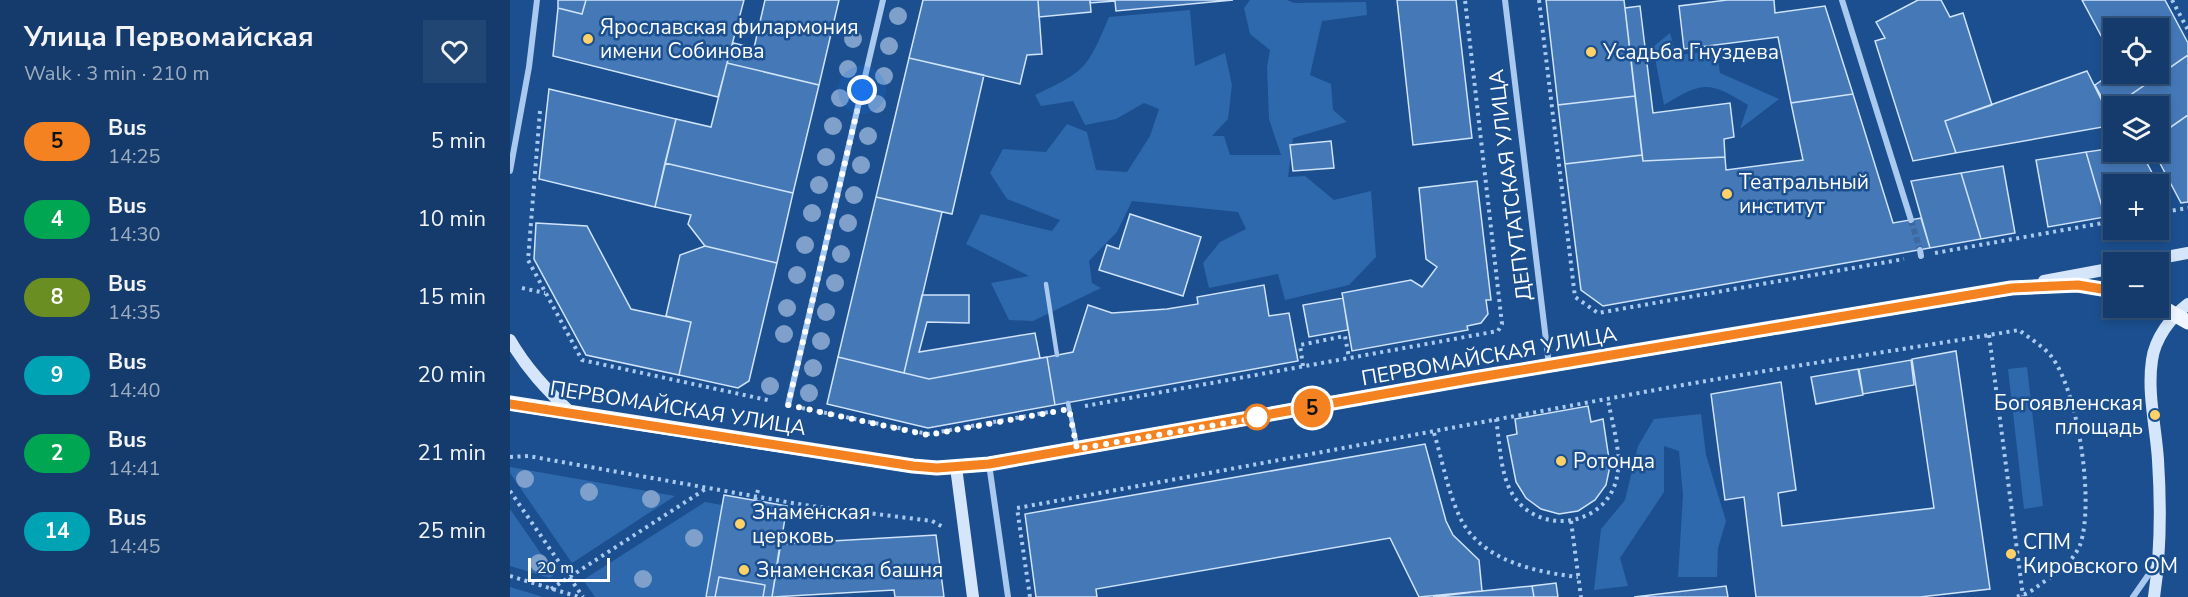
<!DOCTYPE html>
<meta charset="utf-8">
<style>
body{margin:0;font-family:"Nunito Sans",sans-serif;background:#214673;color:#f1f3f6;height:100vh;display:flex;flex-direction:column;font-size:22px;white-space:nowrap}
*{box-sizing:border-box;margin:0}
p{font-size:20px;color:#9dadc1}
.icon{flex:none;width:33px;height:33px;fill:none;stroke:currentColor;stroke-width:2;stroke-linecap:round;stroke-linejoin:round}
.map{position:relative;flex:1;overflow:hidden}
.sheet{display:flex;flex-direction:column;background:#143b6b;width:510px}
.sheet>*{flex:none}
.badge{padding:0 12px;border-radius:20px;font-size:21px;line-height:39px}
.fabs{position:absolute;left:1593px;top:18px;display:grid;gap:12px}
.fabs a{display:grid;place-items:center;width:66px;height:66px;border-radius:0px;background:#143b6b;box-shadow:0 3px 9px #0003,0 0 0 2px #33557e;font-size:30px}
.scale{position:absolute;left:18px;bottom:15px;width:82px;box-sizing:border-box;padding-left:6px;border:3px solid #fff;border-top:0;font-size:16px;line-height:21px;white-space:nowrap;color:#fff;-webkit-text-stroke:4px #1b4f8f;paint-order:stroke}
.you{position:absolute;width:30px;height:30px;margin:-15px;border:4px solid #fff;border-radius:50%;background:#1a73e8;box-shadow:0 0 0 9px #1a73e833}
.map>.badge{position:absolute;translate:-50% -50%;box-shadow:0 0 0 3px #fff}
.round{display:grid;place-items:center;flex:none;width:63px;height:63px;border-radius:0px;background:#214673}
.headline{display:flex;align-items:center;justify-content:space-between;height:102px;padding:0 24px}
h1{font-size:28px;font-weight:700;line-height:45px}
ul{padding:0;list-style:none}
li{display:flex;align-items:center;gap:18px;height:78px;padding:0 24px}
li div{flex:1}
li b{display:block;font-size:22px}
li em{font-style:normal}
li .badge{min-width:66px;font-weight:700;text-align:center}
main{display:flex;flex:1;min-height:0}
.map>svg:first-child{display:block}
.green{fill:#2e69ad}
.building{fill:#4478b7;stroke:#cfe3fa;stroke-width:1.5}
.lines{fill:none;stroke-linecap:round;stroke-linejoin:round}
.street-tunnel{stroke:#3d69a0;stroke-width:6;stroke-dasharray:6 3;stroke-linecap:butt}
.path{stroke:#a9c9ee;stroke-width:4;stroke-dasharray:3 4.5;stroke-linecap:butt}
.lane{stroke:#a9c9ee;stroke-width:4.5}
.street{stroke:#a9c9ee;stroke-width:6}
.secondary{stroke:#d6e6fa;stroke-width:12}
.primary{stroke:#f0f6ff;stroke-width:15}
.tree{fill:#7ea0ca}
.line-casing{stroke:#fff;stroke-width:14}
.line{stroke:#f58220;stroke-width:9}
.walk{stroke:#fff;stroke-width:6;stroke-dasharray:0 10.8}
.poi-dot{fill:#ffd166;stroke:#1b4f8f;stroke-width:2}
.stop-dot{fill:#fff;stroke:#f58220;stroke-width:3}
.labels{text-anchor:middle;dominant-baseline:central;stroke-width:5;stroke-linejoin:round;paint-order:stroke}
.poi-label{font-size:21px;fill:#fff;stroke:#1b4f8f;text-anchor:start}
.street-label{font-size:21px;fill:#fff;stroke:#1b4f8f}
</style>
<main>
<section class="sheet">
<div class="headline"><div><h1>Улица Первомайская</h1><p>Walk · 3 min · 210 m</p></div><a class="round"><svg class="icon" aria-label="heart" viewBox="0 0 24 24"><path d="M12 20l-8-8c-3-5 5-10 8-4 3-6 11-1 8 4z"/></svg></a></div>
<ul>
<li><span class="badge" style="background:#f58220;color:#111">5</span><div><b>Bus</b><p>14:25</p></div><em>5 min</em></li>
<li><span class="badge" style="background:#00a651;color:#fff">4</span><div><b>Bus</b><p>14:30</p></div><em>10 min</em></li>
<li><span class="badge" style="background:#6b8e23;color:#fff">8</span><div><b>Bus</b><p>14:35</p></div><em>15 min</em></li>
<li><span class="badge" style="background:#00a3b4;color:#fff">9</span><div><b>Bus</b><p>14:40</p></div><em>20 min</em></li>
<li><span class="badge" style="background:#00a651;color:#fff">2</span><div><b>Bus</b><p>14:41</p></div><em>21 min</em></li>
<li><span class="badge" style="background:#00a3b4;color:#fff">14</span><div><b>Bus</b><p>14:45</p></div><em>25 min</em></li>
</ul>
</section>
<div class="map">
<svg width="1678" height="597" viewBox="0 0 1678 597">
<rect width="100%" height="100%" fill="#1b4f8f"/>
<path class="green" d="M740 0H777L784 3 856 2 857 15 812 21 800 75 821 84 823 110 837 122 783 138 778 177 795 176 824 200 861 191 866 257 839 285 775 300 768 274 699 288 693 263 710 242 736 229 728 212 622 201 607 232 579 261 582 283 591 288 523 321 499 320 481 283 519 276 456 244 471 214 542 231 550 220 497 199 480 173 493 149 536 152 557 124 577 132 586 170 617 172 640 136 649 109 634 103 606 119 575 125 563 101 531 106 525 95C576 71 577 69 599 17L680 10 685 66 715 53 722 85 718 119 702 136H714L720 155H771L759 119 757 67 760 50 740 34 734 8Z
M1160 33 1166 55 1207 51 1210 73 1269 99 1230 129 1238 105C1199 81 1193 81 1154 105L1143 47Z
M1517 367 1533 506 1514 509 1498 369Z
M1191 414 1196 455 1216 521 1208 548 1207 577H1168L1173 495 1169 451 1154 446V492L1110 558 1118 586 1084 590 1091 529 1115 500 1128 446 1144 419Z
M0 467 165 496 62 563 0 473Z
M195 502 212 505 196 597H85L73 580Z
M0 509 45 574 40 578 0 566Z
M0 587 33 597H0Z"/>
<path class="building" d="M48 0H76L72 14 48 8Z
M76 0H234L208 97 43 56 48 8 72 14Z
M255 0H329L309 85 217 63 223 43 244 48Z
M413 0H528L532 54 517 55 510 84 399 58Z
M528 0H580L581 12 529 17Z
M580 0H723L606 11 605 1 580 3Z
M887 0H946L962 138 903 145Z
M1036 0H1114L1125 96 1048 105Z
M1217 0H1264L1265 13 1315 6 1343 94 1281 103 1268 37 1174 49 1169 6Z
M1408 0H1431L1440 17 1453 13 1482 105 1435 121 1446 153 1403 161 1365 41 1375 38 1366 22Z
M1572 0H1655L1678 43V55L1645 78 1642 74H1648V28H1604V60Z
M1130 6 1143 113 1220 103 1224 137 1214 139 1215 157 1133 161 1115 8Z
M1678 55V115L1648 136V106H1621L1616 98Z
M399 58 474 75 442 214 366 197Z
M217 63 309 85 283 193 155 163 166 119 201 127Z
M1577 71 1604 125 1446 153 1435 121Z
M1604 72 1642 74 1645 78 1616 98 1621 106H1604V120L1585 85Z
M39 89 166 119 145 207 29 179Z
M1343 94 1383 223 1411 218 1420 248 1093 306 1071 290 1055 164 1132 155 1133 161 1215 157 1216 170 1293 160 1281 103Z
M1125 96 1132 155 1055 164 1048 105Z
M1678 115V202L1671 203 1644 152H1648V136Z
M821 141 824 168 783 171 780 145Z
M1604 148V152H1631L1648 184H1604V215L1595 217 1576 152Z
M1576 152 1595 217 1538 227 1526 160Z
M155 163 283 193 267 263 195 246 178 224 181 215 145 207Z
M1493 166 1505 233 1471 239 1451 173Z
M1451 173 1471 239 1420 248 1401 181Z
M967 181 981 300H976L978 314 971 323 957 326 958 330 842 351 832 293 901 280 912 287 927 267 916 259 909 188Z
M1648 186 1659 205 1648 207Z
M366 197 432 212 394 373 328 357Z
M620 214 691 237 673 296 589 270 597 245 609 249Z
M26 223 77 226 121 309 181 322 169 375 76 355 24 259Z
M195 246 267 263 239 381 228 388 169 375 181 322 156 316 170 255Z
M754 285 759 316 779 313 788 361 545 405 537 357 563 352 578 305 602 313 657 309 688 304 687 297Z
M412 295H459V323L417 322 409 352 525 333 530 358 419 379 394 373Z
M833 298 838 330 799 337 793 305Z
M1446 351 1480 589 1410 597H1246L1234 497 1215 500 1201 394 1271 382 1286 490 1268 493 1272 526 1424 508 1402 359Z
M328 357 419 379 537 357 545 405 418 428 317 404Z
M1401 360 1404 385 1353 394 1349 369Z
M1348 369 1353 395 1306 404 1301 377Z
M1078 406 1081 422 1093 419 1100 466 1096 485 1085 500 1068 511 1049 514 1031 509 1016 498 1006 482 997 436 1007 434 1005 419Z
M915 444 936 521 943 535 969 560 972 591 909 597 880 538 586 589 587 597H526L515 514Z
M214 495 277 506 262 597H196Z
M426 535 434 597H385L384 590 262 597 270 544Z
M209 577 255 585 253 597H205Z
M1046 583 1048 597H1024L1022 586Z
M1022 586 1024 597H923L972 591Z
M1216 586 1218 597H1124Z"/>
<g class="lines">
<path class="street-tunnel" d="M1401 220 1410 250"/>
<path class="path" d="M1029 0 1065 297 1088 313 1394 259
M1662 0 1678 30
M30 111 18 260 72 360 262 401
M1648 213 1678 208
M1425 253 1604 221
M12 288 35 293
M1479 335 1513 596
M793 366 790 345 835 336 839 358
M575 406 988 331 992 324 955 0
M292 408 418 434 544 411
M986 419C990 443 990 475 1003 495 1030 537 1097 526 1107 477 1112 453 1102 423 1098 400
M924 433C932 459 937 488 948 513 967 560 1024 572 1068 577
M0 457 18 456 294 505 422 521 433 527
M0 491 73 597
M245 500 248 490
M1061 521 1071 597
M0 576 69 597
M41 589 197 488
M520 597 507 508C724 469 939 428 1156 388 1273 367 1391 350 1509 330 1519 338 1533 346 1541 356 1568 390 1585 503 1570 545 1563 562 1547 573 1532 583 1523 590 1515 596 1504 597"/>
<path class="lane" d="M536 284 547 355
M558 403 567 446"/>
<path class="street" d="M995 0 1039 365
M1332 0 1401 220
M0 171 19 67 27 0
M1410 250 1411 256
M278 405 373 0
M479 464 498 597
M1623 597 1646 564"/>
<path class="secondary" d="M1629 262 1678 253
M1534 281 1604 268
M0 340C16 368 37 390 60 412
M446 467 463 597
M1644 597C1651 551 1651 506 1648 460 1646 428 1637 393 1642 360 1645 338 1661 317 1678 304"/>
<path class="primary" d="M1648 305 1678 322
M0 403 403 466 427 468 479 464 964 378 1501 288 1568 285 1604 291"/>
</g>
<g class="tree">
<circle cx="388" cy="16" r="9"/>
<circle cx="343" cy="39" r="9"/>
<circle cx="379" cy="46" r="9"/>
<circle cx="338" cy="69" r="9"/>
<circle cx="374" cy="76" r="9"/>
<circle cx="330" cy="98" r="9"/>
<circle cx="367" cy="104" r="9"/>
<circle cx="323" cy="126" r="9"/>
<circle cx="358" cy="136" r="9"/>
<circle cx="316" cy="157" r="9"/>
<circle cx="351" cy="165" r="9"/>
<circle cx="309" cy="185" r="9"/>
<circle cx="344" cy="195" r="9"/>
<circle cx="302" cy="213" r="9"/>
<circle cx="338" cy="223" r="9"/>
<circle cx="295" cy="245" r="9"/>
<circle cx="331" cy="254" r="9"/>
<circle cx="287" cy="275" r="9"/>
<circle cx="325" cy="283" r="9"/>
<circle cx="277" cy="308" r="9"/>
<circle cx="316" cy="312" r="9"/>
<circle cx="274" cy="334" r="9"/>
<circle cx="311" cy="341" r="9"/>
<circle cx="303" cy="368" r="9"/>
<circle cx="260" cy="386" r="9"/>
<circle cx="299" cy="393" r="9"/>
<circle cx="15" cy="479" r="9"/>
<circle cx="79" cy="492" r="9"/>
<circle cx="141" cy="499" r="9"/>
<circle cx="184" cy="538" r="9"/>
<circle cx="29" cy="563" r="9"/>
<circle cx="133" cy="579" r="9"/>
</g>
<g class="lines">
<g class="line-casing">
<path id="line" d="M0 404 403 466 427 468 479 464 964 378 1502 288 1568 285 1604 291"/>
</g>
<use href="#line" class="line"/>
<path class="walk" d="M352 90 278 405 418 435 559 409 567 449 751 417H747"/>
</g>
<g class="poi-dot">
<circle cx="78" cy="39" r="6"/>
<circle cx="1081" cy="52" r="6"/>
<circle cx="1217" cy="194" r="6"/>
<circle cx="1645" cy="415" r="6"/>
<circle cx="1051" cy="461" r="6"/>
<circle cx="230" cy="524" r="6"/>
<circle cx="1501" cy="554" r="6"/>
<circle cx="234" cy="570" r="6"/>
</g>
<circle class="stop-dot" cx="747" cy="417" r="12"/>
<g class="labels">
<g class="poi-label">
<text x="90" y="27">Ярославская филармония<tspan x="90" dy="24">имени Собинова</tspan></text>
<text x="1093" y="52">Усадьба Гнуздева</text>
<text x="1229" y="182">Театральный<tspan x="1229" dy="24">институт</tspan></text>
<text x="1633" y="403" text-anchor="end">Богоявленская<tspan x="1633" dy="24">площадь</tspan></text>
<text x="1063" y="461">Ротонда</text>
<text x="242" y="512">Знаменская<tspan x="242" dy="24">церковь</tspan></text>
<text x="1513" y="542">СПМ<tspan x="1513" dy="24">Кировского ОМ</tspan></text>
<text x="246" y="570">Знаменская башня</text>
</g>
<g class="street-label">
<text transform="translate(1000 185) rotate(-97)">ДЕПУТАТСКАЯ УЛИЦА</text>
<text transform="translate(979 356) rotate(-10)">ПЕРВОМАЙСКАЯ УЛИЦА</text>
<text transform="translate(168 408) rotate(9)">ПЕРВОМАЙСКАЯ УЛИЦА</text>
</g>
</g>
</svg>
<div class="fabs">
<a><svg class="icon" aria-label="locate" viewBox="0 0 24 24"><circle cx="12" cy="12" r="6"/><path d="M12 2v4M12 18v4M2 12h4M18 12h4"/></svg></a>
<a><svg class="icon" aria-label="layers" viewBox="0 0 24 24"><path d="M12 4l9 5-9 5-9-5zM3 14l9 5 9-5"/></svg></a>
<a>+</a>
<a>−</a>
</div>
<div class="scale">20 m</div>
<div class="you" style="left:352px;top:90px"></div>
<b class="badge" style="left:802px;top:408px;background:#f58220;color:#111">5</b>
</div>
</main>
